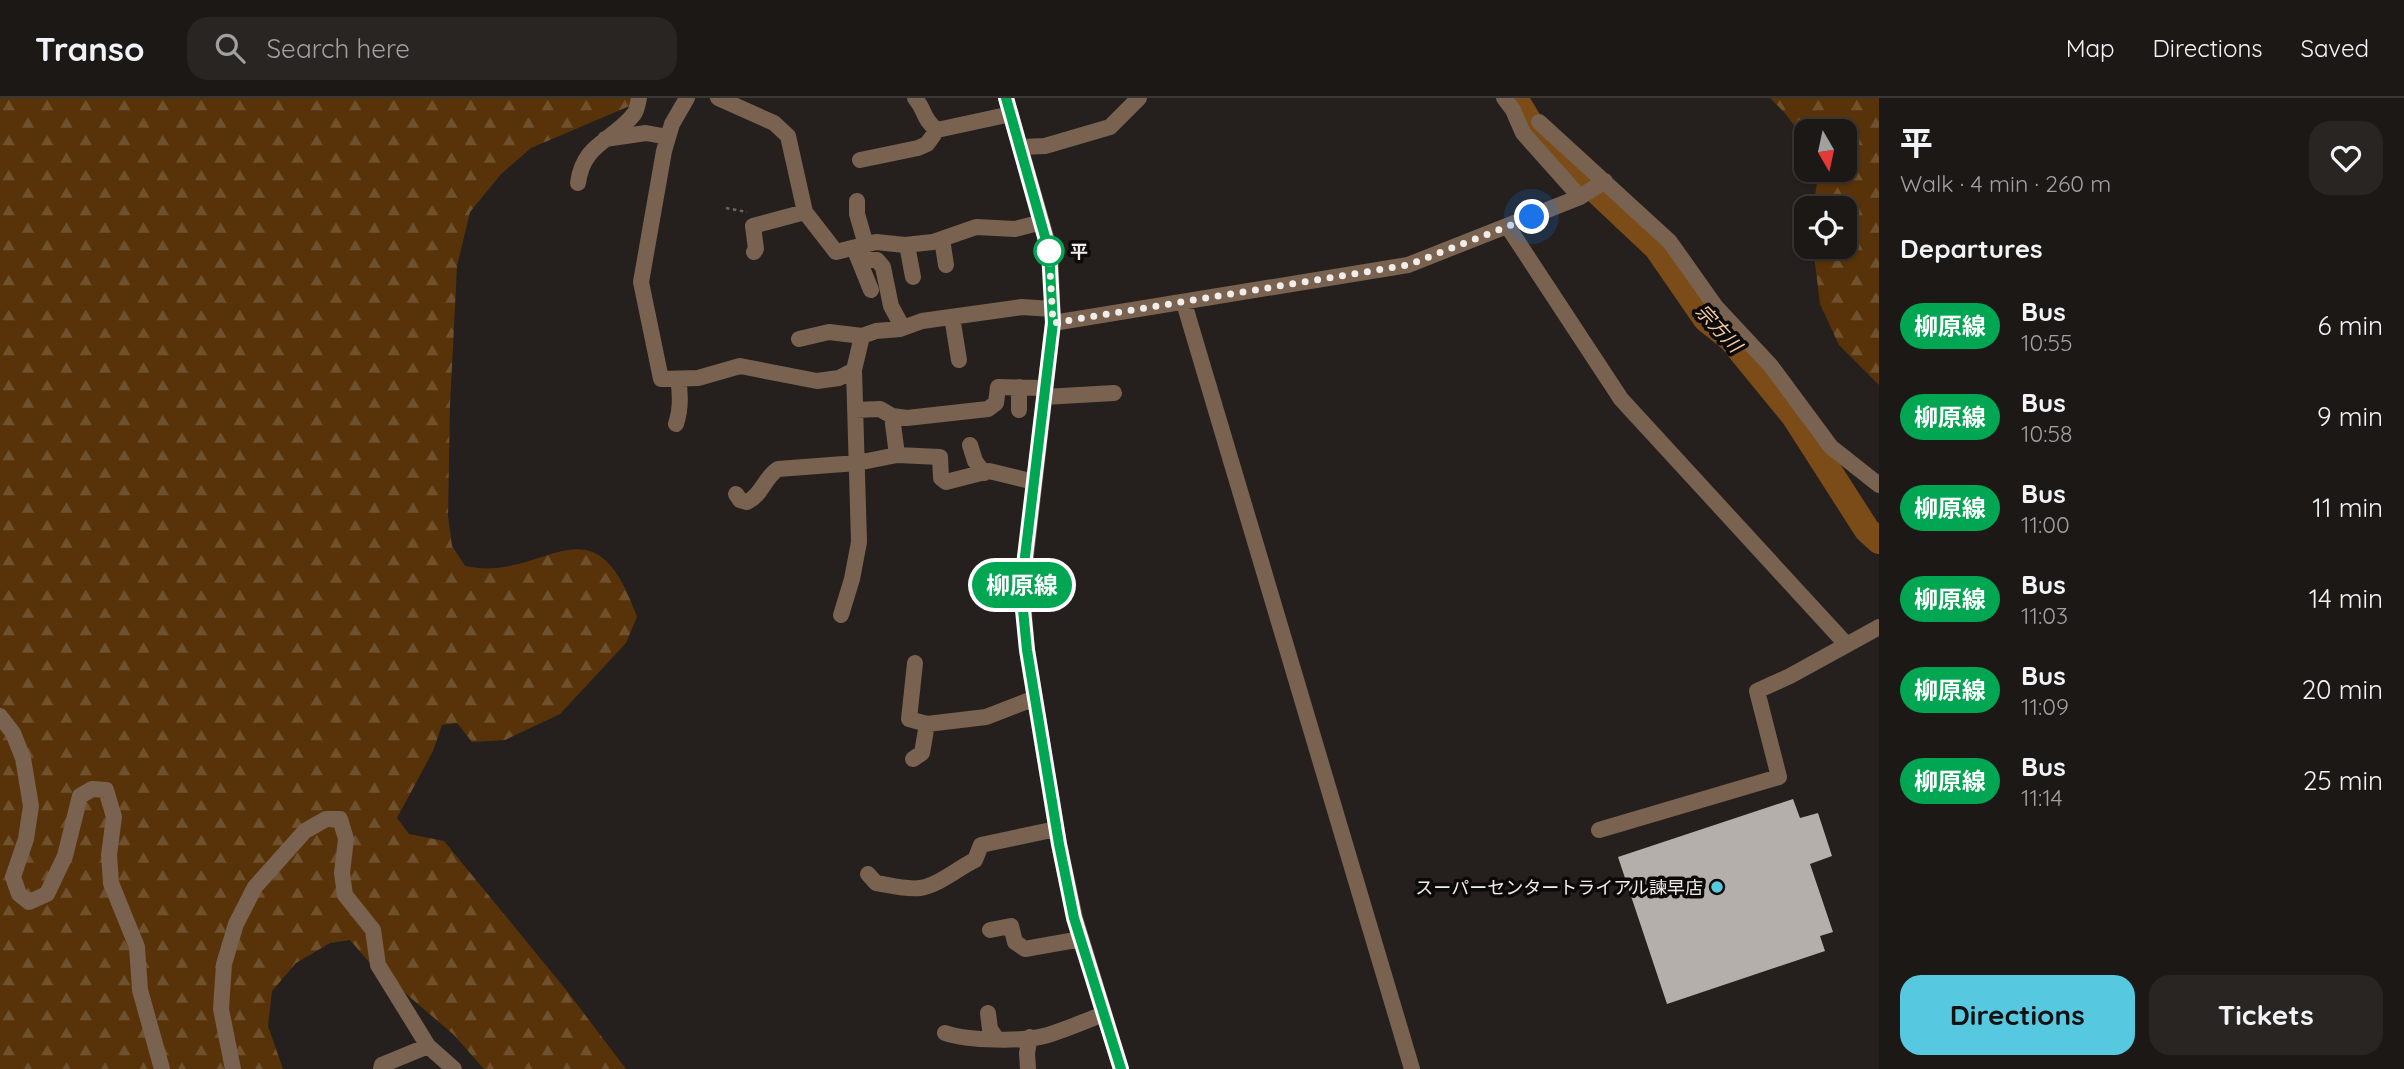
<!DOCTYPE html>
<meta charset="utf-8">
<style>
body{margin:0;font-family:Quicksand,"Noto Sans JP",sans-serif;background:#292523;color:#f1f3f6;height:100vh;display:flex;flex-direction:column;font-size:26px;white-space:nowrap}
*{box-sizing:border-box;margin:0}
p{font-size:23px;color:#a0a0a1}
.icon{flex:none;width:38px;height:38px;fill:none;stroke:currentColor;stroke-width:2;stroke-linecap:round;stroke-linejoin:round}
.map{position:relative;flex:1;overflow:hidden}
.drawer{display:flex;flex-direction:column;background:#1c1816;width:525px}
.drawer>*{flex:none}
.badge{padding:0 14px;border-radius:23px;font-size:24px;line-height:46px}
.needle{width:46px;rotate:171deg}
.buttons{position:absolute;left:1794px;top:21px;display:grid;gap:14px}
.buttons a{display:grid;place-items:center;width:63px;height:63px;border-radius:14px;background:#1c1816;box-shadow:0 2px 5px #0004,0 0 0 2px #3a3735;font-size:35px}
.you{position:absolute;width:35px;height:35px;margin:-18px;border:5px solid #fff;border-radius:50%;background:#1a73e8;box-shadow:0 0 0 10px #1a73e833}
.map>.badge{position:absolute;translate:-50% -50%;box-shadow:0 0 0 4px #fff}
h2{padding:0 21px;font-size:26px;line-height:63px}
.round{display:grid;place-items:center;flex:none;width:74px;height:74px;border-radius:21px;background:#292523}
.headline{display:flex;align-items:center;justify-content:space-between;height:119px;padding:0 21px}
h1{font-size:33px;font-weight:700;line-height:52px}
.button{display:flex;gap:14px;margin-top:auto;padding:14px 21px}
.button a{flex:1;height:80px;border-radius:21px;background:#56c9e1;color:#111;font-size:28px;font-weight:700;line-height:80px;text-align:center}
.button a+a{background:#292523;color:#f1f3f6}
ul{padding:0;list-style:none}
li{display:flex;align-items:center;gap:21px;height:91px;padding:0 21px}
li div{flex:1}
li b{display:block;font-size:26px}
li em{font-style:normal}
li .badge{min-width:77px;font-weight:700;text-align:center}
header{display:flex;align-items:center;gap:42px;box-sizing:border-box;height:98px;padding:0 35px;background:#1c1816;border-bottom:2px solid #3a3735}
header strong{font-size:33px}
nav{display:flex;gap:38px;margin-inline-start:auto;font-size:24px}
.search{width:490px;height:63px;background:#292523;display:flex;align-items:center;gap:18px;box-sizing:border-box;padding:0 24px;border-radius:21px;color:#a0a0a1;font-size:26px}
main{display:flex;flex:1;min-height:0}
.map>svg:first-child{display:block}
.forest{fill:url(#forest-firs)}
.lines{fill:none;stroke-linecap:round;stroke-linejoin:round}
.river{stroke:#7c4c18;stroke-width:26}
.building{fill:#b4afaa}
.path{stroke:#696562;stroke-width:2.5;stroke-dasharray:3.5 3.5;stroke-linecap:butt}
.minor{stroke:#79624f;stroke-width:16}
.line-casing{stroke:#fff;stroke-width:16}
.line{stroke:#00a651;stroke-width:10}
.walk{stroke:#f0edea;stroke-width:7;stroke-dasharray:0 12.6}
.stop-dot{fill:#fff;stroke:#00a651;stroke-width:3.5}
.poi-dot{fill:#56c9e1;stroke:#0c0a09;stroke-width:2.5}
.labels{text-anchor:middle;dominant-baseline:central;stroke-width:7;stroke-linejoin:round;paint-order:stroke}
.stop-label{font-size:18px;font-weight:bold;fill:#f0edea;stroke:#0c0a09;text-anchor:start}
.poi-label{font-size:18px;fill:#f0edea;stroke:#0c0a09;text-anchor:end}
.water-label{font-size:19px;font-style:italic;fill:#f5c9a1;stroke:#0c0a09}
</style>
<header>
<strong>Transo</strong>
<div class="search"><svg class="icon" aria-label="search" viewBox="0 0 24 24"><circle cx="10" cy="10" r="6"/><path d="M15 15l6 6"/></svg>Search here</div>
<nav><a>Map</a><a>Directions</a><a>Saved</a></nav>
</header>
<main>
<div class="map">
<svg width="1879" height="971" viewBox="0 0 1879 971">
<defs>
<pattern id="forest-firs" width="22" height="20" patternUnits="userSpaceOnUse" patternTransform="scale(1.75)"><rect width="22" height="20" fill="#583309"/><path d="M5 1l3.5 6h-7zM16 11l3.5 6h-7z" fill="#70512d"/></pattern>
</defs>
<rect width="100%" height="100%" fill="#25201d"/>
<path class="forest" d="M0 0H644L632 7 531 50 501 76 470 114 457 168 450 307 448 418 452 448 465 468C546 486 592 392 637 519L626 545 560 616 505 642 472 644 457 625 442 627 433 653 397 720 409 736 444 743 567 893 626 971H484L454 937 369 864 350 842 330 845 296 865 272 893 268 928 283 971H0Z
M1770 0H1879V287L1839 247 1820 206 1813 149H1844V110H1813L1819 72H1844V33H1806V42L1783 13Z"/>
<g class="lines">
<path class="river" d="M1515 0 1537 37 1657 150 1706 221 1731 241 1794 318 1867 432 1879 443"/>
</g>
<path class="building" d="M1793 701 1800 720 1818 715 1832 758 1810 766 1833 834 1820 838 1825 853 1667 906 1618 759Z"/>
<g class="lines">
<path class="path" d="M726 110 747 114"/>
<path class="minor" d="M687 0 672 26 664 53 641 184 661 281 698 280 740 268 817 283 839 280 854 272 862 238 876 233 900 231 922 223 1022 209 1052 211
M718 0 774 25 788 38 805 114 836 154 876 144 905 147 933 144 976 129 1015 131 1042 124
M915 0C926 13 922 20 937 32
M1006 0 1050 153 1053 225 1022 492 1027 552 1059 746 1075 820 1121 971
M1504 0 1513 12 1523 35 1580 99
M1539 24 1670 144 1716 209 1771 268 1831 349 1879 387
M605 41 646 35 668 39
M1022 49 1045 48 1110 29 1139 0
M860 62 918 50 927 46 937 32 1011 16
M578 85C583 45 613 43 634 16 637 12 638 5 639 0
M857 103V116L866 147
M1508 129 1621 301 1846 546
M942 141 946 167
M907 147 913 179
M754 154 756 151 753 128 805 114
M856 155 871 192
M859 161 877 162 883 169 891 208 903 230
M1184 205 1412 971
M952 219 959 262
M1053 225 1408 167 1580 99 1605 83
M799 241 829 234 862 238
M1044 299 1114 295
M855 312 880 311 892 318 907 320 988 311 996 305 998 289 1045 290
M1019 312V289
M892 318 897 357
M676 326C681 311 681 298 678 281
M970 347 975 363 984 375
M736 396 740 402 747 404C762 397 764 380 778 371L857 365 897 357 940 359 941 380 946 384 989 373 1034 384
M841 517 852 481 859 444 854 272
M915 565 909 621 927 626 986 619 1035 600
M0 618 13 635 23 660 31 708 26 741 13 779 19 796 29 804 47 796 65 758 80 698 92 691 106 692 114 719 109 757 111 785 137 849 140 892 162 971
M913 661 922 655 927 626
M1599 732 1779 679 1757 593 1790 578 1879 529
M868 776 876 785C889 787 906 792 920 790 939 787 958 770 975 762L981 747 1056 731
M990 832 1011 828 1015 844 1025 851 1081 841
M988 915 990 931 997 941
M945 935C968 943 1024 944 1048 937 1067 931 1085 923 1104 916
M233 971 221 911 224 866 236 826 255 789 305 733 326 721H340L346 741 342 775 345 797 373 832 378 867 428 948 454 971
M381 971 382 967 428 948
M1028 971 1027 955 1030 939"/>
</g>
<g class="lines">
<g class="line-casing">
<path id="line" d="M1006 0 1049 153 1053 225 1021 492 1027 552 1059 746 1074 820 1121 971"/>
</g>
<use href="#line" class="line"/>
<path class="walk" d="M1049 153 1053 225 1408 167 1532 119"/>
</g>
<circle class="stop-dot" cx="1049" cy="153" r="14"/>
<circle class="poi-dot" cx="1717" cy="789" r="7"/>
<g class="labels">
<g class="stop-label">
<text x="1070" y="153">平</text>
</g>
<g class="poi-label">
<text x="1703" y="789">スーパーセンタートライアル諫早店</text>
</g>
<g class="water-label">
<text transform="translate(1719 230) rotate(47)">宗方川</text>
</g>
</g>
</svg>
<div class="buttons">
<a><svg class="needle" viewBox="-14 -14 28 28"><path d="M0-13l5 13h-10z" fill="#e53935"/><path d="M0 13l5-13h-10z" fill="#a0a0a1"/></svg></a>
<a><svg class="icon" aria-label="locate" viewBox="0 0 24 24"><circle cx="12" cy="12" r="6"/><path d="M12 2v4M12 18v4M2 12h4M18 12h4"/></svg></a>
</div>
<div class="you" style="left:1532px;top:119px"></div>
<b class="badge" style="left:1022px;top:487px;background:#00a651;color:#fff">柳原線</b>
</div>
<section class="drawer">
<div class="headline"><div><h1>平</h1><p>Walk · 4 min · 260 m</p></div><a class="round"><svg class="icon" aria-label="heart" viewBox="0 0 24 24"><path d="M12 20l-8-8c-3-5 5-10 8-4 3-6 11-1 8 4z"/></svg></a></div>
<h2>Departures</h2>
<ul>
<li><span class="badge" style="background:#00a651;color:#fff">柳原線</span><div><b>Bus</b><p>10:55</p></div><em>6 min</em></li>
<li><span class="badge" style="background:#00a651;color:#fff">柳原線</span><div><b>Bus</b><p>10:58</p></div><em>9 min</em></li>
<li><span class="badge" style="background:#00a651;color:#fff">柳原線</span><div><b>Bus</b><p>11:00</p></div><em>11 min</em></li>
<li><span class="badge" style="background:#00a651;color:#fff">柳原線</span><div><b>Bus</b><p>11:03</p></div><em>14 min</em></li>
<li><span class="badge" style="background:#00a651;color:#fff">柳原線</span><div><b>Bus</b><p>11:09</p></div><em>20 min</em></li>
<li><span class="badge" style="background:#00a651;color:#fff">柳原線</span><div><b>Bus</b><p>11:14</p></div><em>25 min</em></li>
</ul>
<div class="button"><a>Directions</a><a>Tickets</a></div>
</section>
</main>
